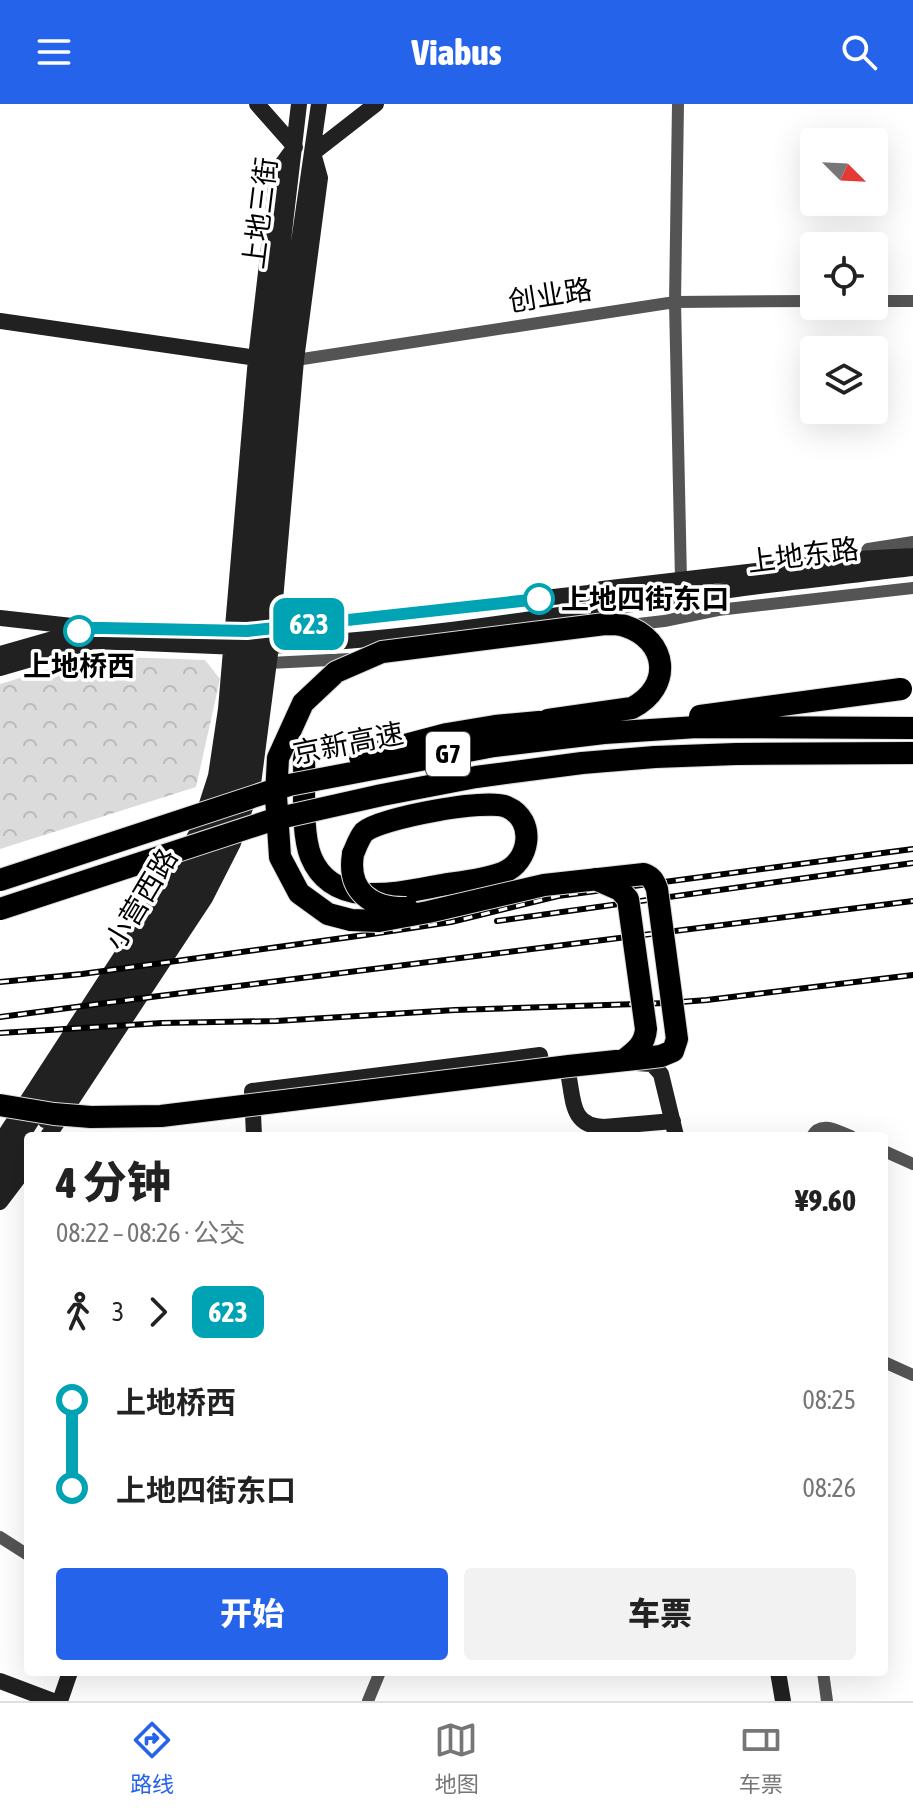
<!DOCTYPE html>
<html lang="zh">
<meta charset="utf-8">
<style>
body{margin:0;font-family:"Asap Condensed","Noto Sans SC",sans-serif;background:#f2f2f2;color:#222;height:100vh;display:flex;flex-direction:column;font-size:30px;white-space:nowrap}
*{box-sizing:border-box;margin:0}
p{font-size:26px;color:#767676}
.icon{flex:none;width:44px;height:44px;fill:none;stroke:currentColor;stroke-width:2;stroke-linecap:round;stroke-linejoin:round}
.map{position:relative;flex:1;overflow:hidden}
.sheet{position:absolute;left:24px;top:1028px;width:864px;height:544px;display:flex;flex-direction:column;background:#fff;border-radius:8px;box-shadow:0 8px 32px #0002}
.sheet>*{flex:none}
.badge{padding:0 16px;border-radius:12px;font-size:28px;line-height:52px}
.needle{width:52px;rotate:114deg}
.controls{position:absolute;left:800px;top:24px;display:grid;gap:16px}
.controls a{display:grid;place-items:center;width:88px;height:88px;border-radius:8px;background:#fff;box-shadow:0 8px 32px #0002;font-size:40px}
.map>.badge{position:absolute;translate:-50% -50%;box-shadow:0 0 0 4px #fff}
.legs{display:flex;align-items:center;gap:12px;height:88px;padding:0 32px;font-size:26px}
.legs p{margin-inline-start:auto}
.summary{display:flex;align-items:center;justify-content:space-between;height:136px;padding:0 32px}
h1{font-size:44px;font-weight:800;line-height:60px}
.button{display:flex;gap:16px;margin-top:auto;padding:16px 32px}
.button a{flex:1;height:92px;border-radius:8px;background:#2563eb;color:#fff;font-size:32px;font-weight:800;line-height:92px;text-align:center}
.button a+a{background:#f2f2f2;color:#222}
ul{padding:0 32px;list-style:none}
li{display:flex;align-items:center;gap:28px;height:88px;font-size:30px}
li i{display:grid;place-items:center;width:12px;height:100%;margin:0 10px;background:currentColor}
li i::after{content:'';width:20px;height:20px;margin:-10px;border:6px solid;border-radius:50%;background:#fff}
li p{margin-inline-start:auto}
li:first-child i{background:linear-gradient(#0000 50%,currentColor 0)}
li:last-child i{background:linear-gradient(currentColor 50%,#0000 0)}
header{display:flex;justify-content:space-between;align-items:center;height:104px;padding:0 32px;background:#2563eb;color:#fff;font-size:36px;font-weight:800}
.tab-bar{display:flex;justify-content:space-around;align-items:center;height:112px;border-top:2px solid #e0e0e0;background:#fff;font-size:22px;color:#767676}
.tab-bar a{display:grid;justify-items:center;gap:4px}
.tab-bar .selected{color:#2563eb}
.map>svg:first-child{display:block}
.park{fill:url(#park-crowns)}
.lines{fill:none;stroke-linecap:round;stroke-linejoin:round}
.highway-casing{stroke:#dbdbdb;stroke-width:24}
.street{stroke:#545454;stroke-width:12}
.secondary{stroke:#212121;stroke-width:16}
.highway{stroke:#000;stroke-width:22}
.rail-casing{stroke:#000;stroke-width:6}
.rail{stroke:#fff;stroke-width:3;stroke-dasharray:9;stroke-linecap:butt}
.highway-bridge-casing{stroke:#dbdbdb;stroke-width:24;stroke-linecap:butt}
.highway-bridge{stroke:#000;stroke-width:22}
.line-1-casing{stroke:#fff;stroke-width:18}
.line-1{stroke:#00a3b4;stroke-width:12}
.stop-1-dot{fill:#fff;stroke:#00a3b4;stroke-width:4}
.labels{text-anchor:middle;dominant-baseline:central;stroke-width:7;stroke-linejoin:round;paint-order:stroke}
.shield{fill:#fff;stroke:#4c4c4c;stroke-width:2}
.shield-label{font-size:26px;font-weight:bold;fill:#000}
.street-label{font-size:28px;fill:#000;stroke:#fff}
.stop-label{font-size:28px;font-weight:bold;fill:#000;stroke:#fff;text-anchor:start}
</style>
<header><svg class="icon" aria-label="menu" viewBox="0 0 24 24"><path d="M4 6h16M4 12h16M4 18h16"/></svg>Viabus<svg class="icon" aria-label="search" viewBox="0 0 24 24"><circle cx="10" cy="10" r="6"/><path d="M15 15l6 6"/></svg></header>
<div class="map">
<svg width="913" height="1597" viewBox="0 0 913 1597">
<defs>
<pattern id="park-crowns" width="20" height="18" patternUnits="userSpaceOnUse" patternTransform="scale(2)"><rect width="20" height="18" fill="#dbdbdb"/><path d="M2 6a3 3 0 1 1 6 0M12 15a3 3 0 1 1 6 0" fill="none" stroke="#bababa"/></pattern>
</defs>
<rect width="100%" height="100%" fill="#fff"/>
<path class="park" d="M92 552 205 556 220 575 196 683 0 745V580Z"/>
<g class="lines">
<g class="highway-casing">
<path id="highway" d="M306 645 304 656C305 683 301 728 311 753 333 806 398 789 442 781 461 778 483 776 502 769 530 759 537 716 507 703 487 694 380 714 364 728 359 734 356 743 353 750"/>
</g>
<path class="street" d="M678 0 675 198 681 476
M874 197H913
M296 256 675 198 814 197
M861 455 868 445 913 438
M630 521 664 517 718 506 913 484
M269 559 350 555
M812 1032C821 1016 838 1027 851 1032
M884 1047 913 1060
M884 1258 913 1271
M0 1433 28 1451
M823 1568 827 1597
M368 1597 380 1568"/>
<path class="secondary" d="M257 0 295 43
M0 217 264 255
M0 514 90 524 247 527 589 489 602 485 857 455 913 452
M262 542C412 537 560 510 708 489 776 479 845 472 913 464
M0 550 81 527
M0 564 93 537 239 543
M636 959 652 960 661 970 676 1032
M568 969C574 996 570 1022 604 1023L673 1017
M45 1016 195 788 221 733 240 677 251 606 260 526 282 255 319 0
M48 1032 205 794 233 739 253 680 271 542 296 256 320 74 313 49 376 0
M254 1032 252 987 540 951 541 960 554 965
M0 1039 174 771 199 725 216 672 226 605 256 254 278 66 294 44
M0 1059 21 1033 184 780 210 729 228 675 239 608 269 256 299 0
M0 1077 28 1042
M0 1098 28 1061
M778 1568 783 1597
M0 1577 53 1597
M60 1597 70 1568"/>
<use href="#highway" class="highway"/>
<g class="rail-casing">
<path id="rail" d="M497 817 913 759
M0 878 82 870 365 831 451 818 558 792 913 745
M0 913 159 892 913 797
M0 929 162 919 276 917 455 906 667 899 707 896 913 871"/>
</g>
<use href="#rail" class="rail"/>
<g class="highway-bridge-casing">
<path id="highway-bridge" d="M700 612 901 585
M360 653 447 630 495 622 561 616
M353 750C347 787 371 805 407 804
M595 775 620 786 628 795 646 925C645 940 636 947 624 956
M0 776 289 681 494 642 604 629 697 623 913 624
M0 805 275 715 382 691 476 673 582 659 655 653 736 650 913 649
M0 1001 54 1010 91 1013 161 1012 569 962 645 954 661 952 673 947 677 935 657 785C654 777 652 773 644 770L544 781 428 808 379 817 351 816 328 810 299 789 280 753 276 692 278 654 303 599 336 568 382 548 605 520C612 520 619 520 625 522 668 536 673 583 632 604L548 616"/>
</g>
<use href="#highway-bridge" class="highway-bridge"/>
</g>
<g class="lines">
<g class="line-1-casing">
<path id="line-1" d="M79 527 90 524H102L247 527 539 495"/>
</g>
<use href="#line-1" class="line-1"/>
</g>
<g class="stop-1-dot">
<circle cx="539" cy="495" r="14"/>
<circle cx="79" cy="527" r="14"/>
</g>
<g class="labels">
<rect class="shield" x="426" y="628" width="44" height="44" rx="6"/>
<g class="shield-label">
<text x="448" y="650">G7</text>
</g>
<g class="street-label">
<text transform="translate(260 109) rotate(-83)">上地三街</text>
<text transform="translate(550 191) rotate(-9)">创业路</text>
<text transform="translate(803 451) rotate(-7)">上地东路</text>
<text transform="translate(348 639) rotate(-11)">京新高速</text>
<text transform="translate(141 795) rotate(-59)">小营西路</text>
</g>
<g class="stop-label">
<text x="561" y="495">上地四街东口</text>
<text x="79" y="562" text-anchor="middle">上地桥西</text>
</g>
</g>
</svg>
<div class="controls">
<a><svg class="needle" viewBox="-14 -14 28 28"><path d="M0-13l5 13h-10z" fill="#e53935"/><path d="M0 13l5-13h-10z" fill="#767676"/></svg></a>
<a><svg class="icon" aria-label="locate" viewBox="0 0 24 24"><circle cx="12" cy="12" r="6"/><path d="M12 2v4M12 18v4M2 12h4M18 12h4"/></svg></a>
<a><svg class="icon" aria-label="layers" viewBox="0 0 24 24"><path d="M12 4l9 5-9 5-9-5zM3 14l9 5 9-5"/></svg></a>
</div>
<b class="badge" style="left:309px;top:520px;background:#00a3b4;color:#fff">623</b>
<section class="sheet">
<div class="summary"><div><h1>4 分钟</h1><p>08:22 – 08:26 · 公交</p></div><b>¥9.60</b></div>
<div class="legs"><svg class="icon" aria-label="walk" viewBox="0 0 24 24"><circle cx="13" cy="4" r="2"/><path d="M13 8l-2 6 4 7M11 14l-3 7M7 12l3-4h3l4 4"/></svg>3<svg class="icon" aria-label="forward" viewBox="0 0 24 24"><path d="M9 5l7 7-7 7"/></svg><b class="badge" style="background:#00a3b4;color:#fff">623</b></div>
<ul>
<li><i style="color:#00a3b4"></i><b>上地桥西</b><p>08:25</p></li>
<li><i style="color:#00a3b4"></i><b>上地四街东口</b><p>08:26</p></li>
</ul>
<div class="button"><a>开始</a><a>车票</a></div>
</section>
</div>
<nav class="tab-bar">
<a class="selected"><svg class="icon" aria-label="directions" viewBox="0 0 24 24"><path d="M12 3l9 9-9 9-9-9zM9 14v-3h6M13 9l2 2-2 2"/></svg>路线</a>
<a><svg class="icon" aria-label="map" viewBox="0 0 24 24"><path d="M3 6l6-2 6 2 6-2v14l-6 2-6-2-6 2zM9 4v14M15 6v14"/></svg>地图</a>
<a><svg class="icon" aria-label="tickets" viewBox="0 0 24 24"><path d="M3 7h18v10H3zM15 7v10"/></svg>车票</a>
</nav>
